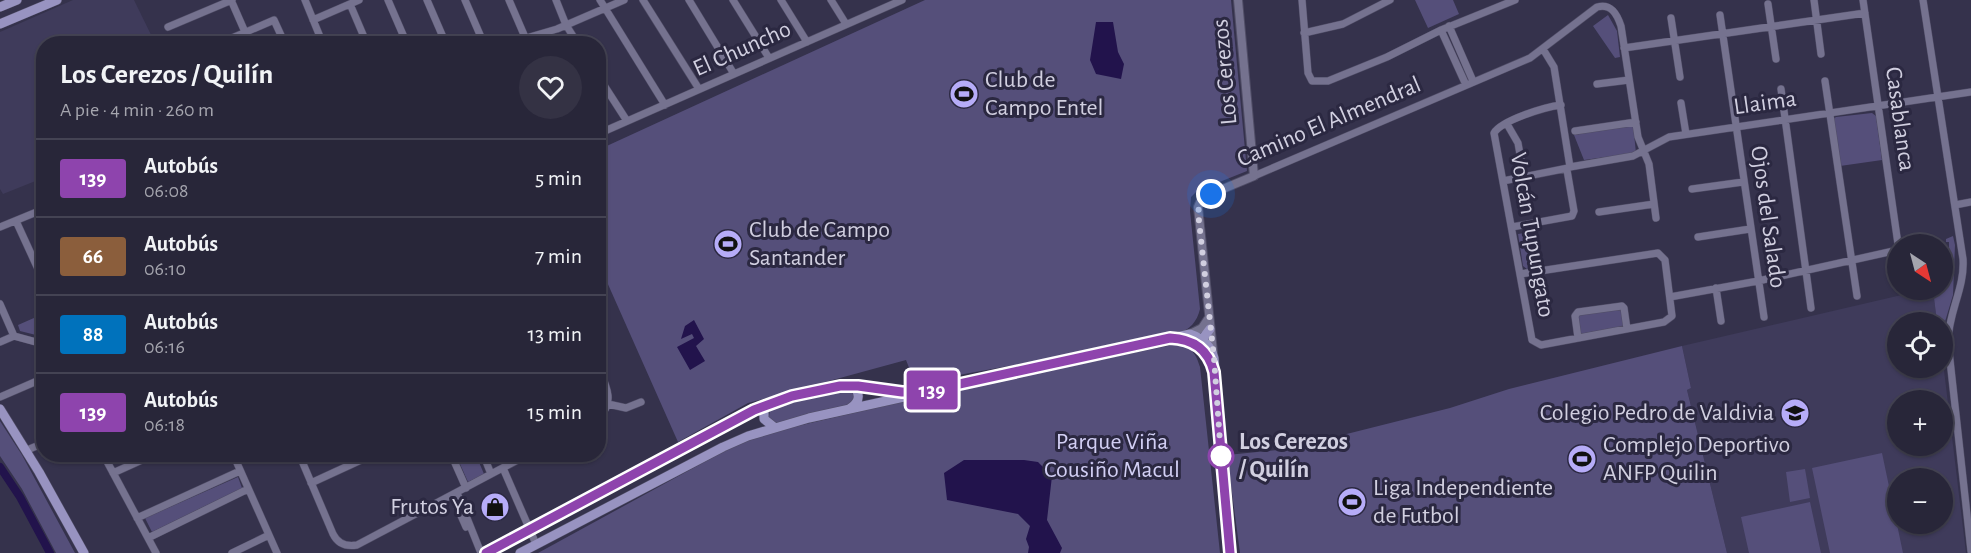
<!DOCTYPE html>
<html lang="es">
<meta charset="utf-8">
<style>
body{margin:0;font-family:"Alegreya Sans",sans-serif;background:#343244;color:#f1f3f6;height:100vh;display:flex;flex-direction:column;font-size:22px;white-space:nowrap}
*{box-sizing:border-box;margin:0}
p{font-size:20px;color:#a5a5ae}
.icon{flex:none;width:33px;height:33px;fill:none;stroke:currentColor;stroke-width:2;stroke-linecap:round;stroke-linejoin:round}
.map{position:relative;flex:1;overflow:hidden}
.drawer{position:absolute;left:36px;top:36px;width:570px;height:426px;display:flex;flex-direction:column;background:#282639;border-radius:24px;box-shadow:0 2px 4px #0004,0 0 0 2px #444353}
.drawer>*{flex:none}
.badge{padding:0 12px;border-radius:4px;font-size:21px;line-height:39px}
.needle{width:39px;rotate:144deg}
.fabs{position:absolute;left:1887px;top:234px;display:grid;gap:12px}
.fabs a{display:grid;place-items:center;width:66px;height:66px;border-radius:50%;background:#282639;box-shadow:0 2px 4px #0004,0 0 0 2px #444353;font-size:30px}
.you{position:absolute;width:30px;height:30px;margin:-15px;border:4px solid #fff;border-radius:50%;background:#1a73e8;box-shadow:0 0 0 9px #1a73e833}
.map>.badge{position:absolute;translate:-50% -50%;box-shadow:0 0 0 3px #fff}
.round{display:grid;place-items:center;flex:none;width:63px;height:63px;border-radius:32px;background:#343244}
.overview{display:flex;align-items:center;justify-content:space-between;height:102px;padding:0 24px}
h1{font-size:28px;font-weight:700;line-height:45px}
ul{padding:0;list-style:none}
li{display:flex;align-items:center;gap:18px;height:78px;padding:0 24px;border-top:2px solid #444353}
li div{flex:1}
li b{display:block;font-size:22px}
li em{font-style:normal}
li .badge{min-width:66px;font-weight:700;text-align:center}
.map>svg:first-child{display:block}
.built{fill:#3f3b5b;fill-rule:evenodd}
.green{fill:#554f7a}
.water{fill:#22134c}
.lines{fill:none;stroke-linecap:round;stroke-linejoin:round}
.canal{stroke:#22134c;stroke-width:8}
.minor-casing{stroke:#514e67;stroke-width:8}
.tertiary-casing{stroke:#514e67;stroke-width:10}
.secondary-casing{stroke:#514e67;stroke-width:10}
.minor{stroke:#75728f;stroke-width:7}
.tertiary{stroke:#75728f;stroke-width:8}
.secondary{stroke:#9893c1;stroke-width:9}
.line-casing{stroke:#fff;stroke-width:14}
.line{stroke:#8e44ad;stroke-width:9}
.walk{stroke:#d1cfe0;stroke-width:6;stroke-dasharray:0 10.8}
.stop-dot{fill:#fff;stroke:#8e44ad;stroke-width:3}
.labels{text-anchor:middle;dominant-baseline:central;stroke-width:6;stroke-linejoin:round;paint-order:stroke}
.street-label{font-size:24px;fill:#d1cfe0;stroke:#2b2841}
.poi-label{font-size:24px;fill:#d1cfe0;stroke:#2b2841;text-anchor:start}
.park-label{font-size:24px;fill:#d2cff4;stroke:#2b2841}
.stop-label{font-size:24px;font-weight:bold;fill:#d1cfe0;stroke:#2b2841;text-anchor:start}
</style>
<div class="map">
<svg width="1971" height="553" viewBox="0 0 1971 553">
<rect width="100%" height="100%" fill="#35324c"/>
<path class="built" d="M73 0H134L155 43 44 44 43 178 3 194 0 189V32Z
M1923 290H1933L1937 322H1898V368H1942L1943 362 1966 553H1727L1687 390 1691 388 1682 346ZM1898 400H1942V446H1898ZM1898 478H1942V524H1898Z"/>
<path class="green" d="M925 0H1231L1247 171 1197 191 1191 197 1190 211 1200 309C1197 322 1190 329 1177 335L915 383 906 360 748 403 678 442 599 264 598 150Z
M1415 0H1453L1459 14 1428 28Z
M1608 15 1617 31 1620 57 1615 58 1593 26Z
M1872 113 1876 116 1882 160 1840 166 1833 119 1836 117Z
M1633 124 1636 153 1584 160 1574 135Z
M1536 231 1539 247 1535 248 1539 268 1527 269 1523 266 1518 234Z
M1953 236 1955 245 1953 295 1944 325V354L1943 355 1942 322H1937L1933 290H1942L1943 250 1949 248V242H1946V239Z
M1621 307 1625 326 1580 334 1577 317 1580 313Z
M43 314V335L40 336 20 331 18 325Z
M1177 344C1192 347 1196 354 1200 367L1220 553H538L737 444 793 427 930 395Z
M1682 346 1691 388 1687 390 1727 553H1240L1227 455 1287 449 1450 408 1509 389Z
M849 390 855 395 850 406 778 424 772 422 769 417 770 409 788 402Z
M0 421 22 455 75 553H56L22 489 0 456Z
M1882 453 1903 553H1830L1812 468Z
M456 455H476L484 474 468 482Z
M1805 469 1810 498 1790 502 1786 472Z
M238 477 242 488 152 532 145 518Z
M1810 502 1821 553H1749L1741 517Z"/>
<path class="water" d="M1096 22H1113L1118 52 1124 64 1121 79 1096 74 1090 60Z
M694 320 704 339 696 346 705 361 690 370 677 347 694 338 692 334 681 339 685 326Z
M964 460H1024L1038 462 1052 476 1047 520 1062 548 1060 553H1028L1029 547 1026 539 1030 526 1018 514 947 500 944 473Z"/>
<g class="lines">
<path class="canal" d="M0 467 20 497 50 553"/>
<g class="minor-casing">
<path id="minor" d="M231 0 245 32
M305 0 323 44
M388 0 407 44
M427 0 446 44
M465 0 484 44
M509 0 528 44
M556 0 566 25 578 44
M600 0 665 105
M643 0 699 89
M689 0 734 74
M733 0 769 58
M781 0 807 42
M831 0 846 24
M1302 0 1308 73 1312 81H1328L1387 57 1441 30 1515 0
M1814 0 1821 54
M1863 0 1898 244
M1923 0 1963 259C1965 288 1948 313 1948 342L1971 551
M350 4 367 44
M1768 4 1776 59
M1720 15 1764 317
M1671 18 1680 77
M313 20 359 0
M1449 26 1473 81
M168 27 232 0
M1441 30 1466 85
M1304 33 1343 24 1390 0
M218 44 274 20 285 44
M506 44 557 29 624 0
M1624 48 1865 13
M1543 49 1554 67 1570 167
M598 76 627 121
M1825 81 1857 296
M1597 84 1629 80
M1781 89 1811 308
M1681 103 1686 134
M1507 124 1518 143 1524 177
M1575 131 1636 122
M598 134 902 0
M1570 167 1633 156 1669 137 1971 92
M1254 176 1530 58 1597 7C1611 3 1617 14 1621 26L1638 137 1649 164 1656 218
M1503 181 1568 168
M1692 189 1743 182
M1955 205 1971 202
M1599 212 1654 204
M16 221 44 282
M0 227 44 209
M1512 227 1572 216 1574 211 1567 170
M1698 237 1750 229
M1520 274 1658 253 1665 260 1672 316 1664 322 1541 345 1532 340 1494 133C1502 120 1545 107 1561 105
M1716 288 1721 321
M1670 297 1758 281 1898 250
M0 304 14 336
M1578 338 1575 316 1578 312 1622 306 1624 308 1627 329
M0 342 14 336 36 342 44 341
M598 367C606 385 616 403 598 418
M41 390 44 396
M0 397 44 378
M608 404 626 408 641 402
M27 450 44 443
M103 454 156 553
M233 454 277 553
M299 454 333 534C338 544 346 547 357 545L529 454
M451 454 466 488
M483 454 491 474
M503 468 536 544
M113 473 155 454
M311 483 374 454
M457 493 481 553
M452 495 466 527
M137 518 240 471
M148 538 248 489
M232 553 269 535"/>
</g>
<g class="tertiary-casing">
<path id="tertiary" d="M1190 334 1202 328 1208 319
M1213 352 1198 207 1201 200 1206 196 1254 176 1238 0"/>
</g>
<g class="secondary-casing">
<path id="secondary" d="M0 7 17 0
M0 24 57 0
M1176 339C1192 340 1205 348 1212 363
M1197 342 1204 337 1210 329
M849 385 856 389C861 398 857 404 849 409
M769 403 764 410V419L774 427
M0 409 39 472 84 553
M486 553 769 403C796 394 827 383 857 385 874 387 891 392 908 392
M520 553 723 447 748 436 809 418 1190 334C1202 338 1211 346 1214 358L1230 553"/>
</g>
<use href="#minor" class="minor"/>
<use href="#tertiary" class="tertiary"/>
<use href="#secondary" class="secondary"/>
</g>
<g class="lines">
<g class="line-casing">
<path id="line" d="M486 553 754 410 792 396 840 386H858L902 392H923L1170 338C1193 339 1208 349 1214 372L1230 553"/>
</g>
<use href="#line" class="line"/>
<path class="walk" d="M1211 194 1201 200 1198 212 1214 358 1221 456"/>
</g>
<defs>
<g id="stadium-disc" transform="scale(1.5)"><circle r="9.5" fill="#b6acf8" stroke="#2b2841"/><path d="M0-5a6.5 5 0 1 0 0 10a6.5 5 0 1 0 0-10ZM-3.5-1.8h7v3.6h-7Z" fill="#111"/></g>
<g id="school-disc" transform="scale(1.5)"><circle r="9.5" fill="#b6acf8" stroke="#2b2841"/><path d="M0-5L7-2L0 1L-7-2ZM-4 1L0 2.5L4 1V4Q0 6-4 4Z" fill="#111"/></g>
<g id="shop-disc" transform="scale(1.5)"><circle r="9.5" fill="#b6acf8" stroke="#2b2841"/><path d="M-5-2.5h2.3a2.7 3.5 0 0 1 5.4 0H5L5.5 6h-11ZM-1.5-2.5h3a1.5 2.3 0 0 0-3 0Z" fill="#111"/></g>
</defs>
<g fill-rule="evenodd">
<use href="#stadium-disc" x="964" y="94"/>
<use href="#stadium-disc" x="728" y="244"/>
<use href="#school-disc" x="1795" y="413"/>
<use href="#stadium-disc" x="1582" y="459"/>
<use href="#stadium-disc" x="1352" y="502"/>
<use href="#shop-disc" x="495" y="507"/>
</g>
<circle class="stop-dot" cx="1221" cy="456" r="12"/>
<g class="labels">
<g class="street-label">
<text transform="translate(742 49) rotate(-24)">El Chuncho</text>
<text transform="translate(1225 72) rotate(-95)">Los Cerezos</text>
<text transform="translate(1765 103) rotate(-8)">Llaima</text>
<text transform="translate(1900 119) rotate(82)">Casablanca</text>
<text transform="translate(1329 122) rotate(-23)">Camino El Almendral</text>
<text transform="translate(1768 217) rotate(82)">Ojos del Salado</text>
<text transform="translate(1532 235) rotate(80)">Volcán Tupungato</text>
</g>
<g class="poi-label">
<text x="985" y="80">Club de<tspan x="985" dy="28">Campo Entel</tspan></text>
<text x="749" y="230">Club de Campo<tspan x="749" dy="28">Santander</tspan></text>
<text x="1774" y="413" text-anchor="end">Colegio Pedro de Valdivia</text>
<text x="1603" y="445">Complejo Deportivo<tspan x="1603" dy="28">ANFP Quilin</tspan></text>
<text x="1373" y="488">Liga Independiente<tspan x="1373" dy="28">de Futbol</tspan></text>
<text x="474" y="507" text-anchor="end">Frutos Ya</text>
</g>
<g class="park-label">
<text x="1112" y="442">Parque Viña<tspan x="1112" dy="28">Cousiño Macul</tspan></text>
</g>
<g class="stop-label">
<text x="1239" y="442">Los Cerezos<tspan x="1239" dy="28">/ Quilín</tspan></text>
</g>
</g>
</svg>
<div class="fabs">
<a><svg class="needle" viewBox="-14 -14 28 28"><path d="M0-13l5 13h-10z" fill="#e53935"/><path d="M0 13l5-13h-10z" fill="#a5a5ae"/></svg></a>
<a><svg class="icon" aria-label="locate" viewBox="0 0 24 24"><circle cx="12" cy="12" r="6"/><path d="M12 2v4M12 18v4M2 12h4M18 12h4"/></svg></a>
<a>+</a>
<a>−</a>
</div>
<div class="you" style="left:1211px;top:194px"></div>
<b class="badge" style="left:932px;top:390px;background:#8e44ad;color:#fff">139</b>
<section class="drawer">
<div class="overview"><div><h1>Los Cerezos / Quilín</h1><p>A pie · 4 min · 260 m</p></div><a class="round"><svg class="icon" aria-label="heart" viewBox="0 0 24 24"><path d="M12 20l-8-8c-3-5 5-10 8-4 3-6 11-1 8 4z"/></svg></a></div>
<ul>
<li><span class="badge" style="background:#8e44ad;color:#fff">139</span><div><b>Autobús</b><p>06:08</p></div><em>5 min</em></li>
<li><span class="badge" style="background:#8b5e3c;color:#fff">66</span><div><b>Autobús</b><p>06:10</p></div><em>7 min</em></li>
<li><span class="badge" style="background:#0072bc;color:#fff">88</span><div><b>Autobús</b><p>06:16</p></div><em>13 min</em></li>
<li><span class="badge" style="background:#8e44ad;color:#fff">139</span><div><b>Autobús</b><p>06:18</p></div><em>15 min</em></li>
</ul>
</section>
</div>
